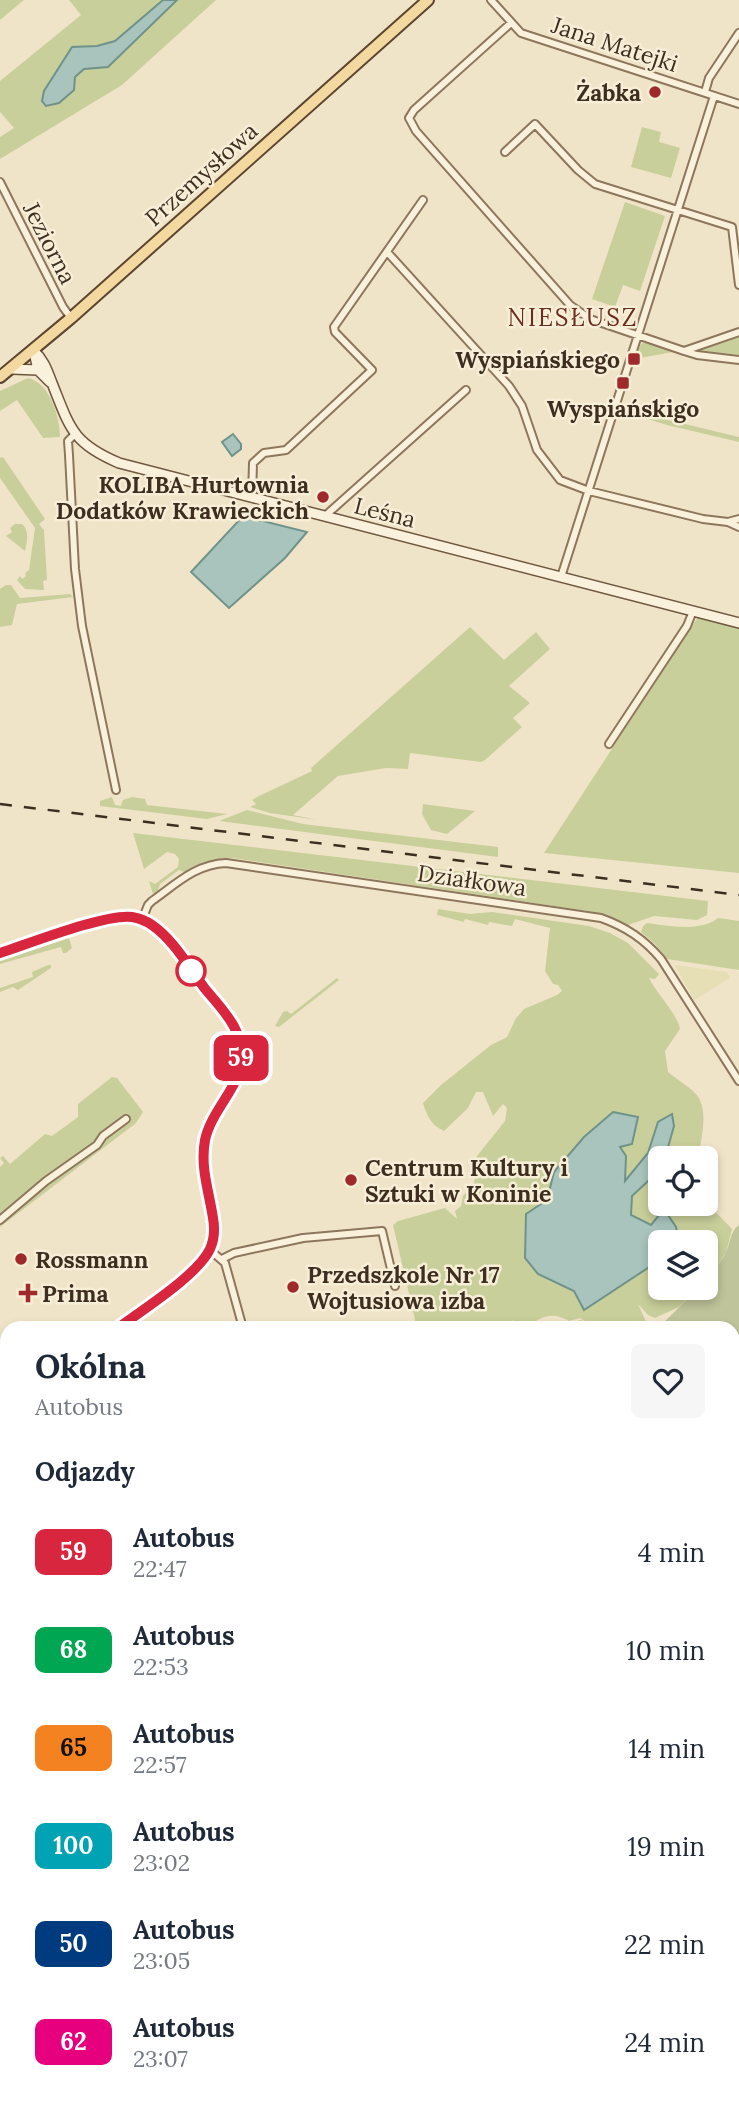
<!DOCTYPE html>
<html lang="pl">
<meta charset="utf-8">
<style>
body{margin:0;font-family:Lora,serif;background:#f6f6f7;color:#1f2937;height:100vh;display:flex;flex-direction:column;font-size:26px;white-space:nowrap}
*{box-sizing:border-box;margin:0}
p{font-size:23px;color:#747a83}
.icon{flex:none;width:38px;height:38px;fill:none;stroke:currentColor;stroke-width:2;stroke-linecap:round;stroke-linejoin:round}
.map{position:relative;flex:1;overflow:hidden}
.panel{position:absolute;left:0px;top:1321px;width:740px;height:786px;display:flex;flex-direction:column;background:#fff;border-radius:21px 21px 0 0;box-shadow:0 4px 10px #0003}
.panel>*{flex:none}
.badge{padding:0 14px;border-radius:10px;font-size:24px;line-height:46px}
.controls{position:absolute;left:648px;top:1146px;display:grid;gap:14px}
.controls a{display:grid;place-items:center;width:70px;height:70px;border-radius:10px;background:#fff;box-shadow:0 4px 10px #0003;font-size:35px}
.map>.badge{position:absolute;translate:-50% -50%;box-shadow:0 0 0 4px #fff}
h2{padding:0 35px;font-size:26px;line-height:63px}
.round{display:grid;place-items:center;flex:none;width:74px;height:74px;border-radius:10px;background:#f6f6f7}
.head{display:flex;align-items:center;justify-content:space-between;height:119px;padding:0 35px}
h1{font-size:33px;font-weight:700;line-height:52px}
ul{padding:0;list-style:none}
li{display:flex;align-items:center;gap:21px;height:98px;padding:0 35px}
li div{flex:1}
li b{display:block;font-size:26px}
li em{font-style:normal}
li .badge{min-width:77px;font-weight:700;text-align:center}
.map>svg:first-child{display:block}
.farmland{fill:#e6deb5}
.green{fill:#c9cf9b}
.cemetery{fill:#bfc49a}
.water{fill:#a9c4bc;stroke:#6f938a;stroke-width:2}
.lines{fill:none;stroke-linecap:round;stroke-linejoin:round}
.street-casing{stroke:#8d765c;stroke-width:10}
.secondary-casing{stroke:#6f573f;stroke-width:12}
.primary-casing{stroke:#5b4430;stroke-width:14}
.street{stroke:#faf1dc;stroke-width:6}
.secondary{stroke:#faf1dc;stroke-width:9}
.primary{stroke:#f3d9a0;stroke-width:10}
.rail{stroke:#3d2e20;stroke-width:2.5;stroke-dasharray:12 12;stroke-linecap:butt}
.line-casing{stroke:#fff;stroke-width:16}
.line{stroke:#d7263d;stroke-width:10}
.poi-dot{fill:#9e2a2b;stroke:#f7eed8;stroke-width:2.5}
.stop-dot{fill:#fff;stroke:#d7263d;stroke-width:3.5}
.labels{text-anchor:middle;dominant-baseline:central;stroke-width:5;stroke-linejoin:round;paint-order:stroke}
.street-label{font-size:23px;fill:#3d2e20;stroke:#f7eed8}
.poi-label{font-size:23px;font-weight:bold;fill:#3d2e20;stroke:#f7eed8;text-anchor:start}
.neighbourhood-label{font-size:24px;letter-spacing:2px;fill:#6b2e1e;stroke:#f7eed8}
</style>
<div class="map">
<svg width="739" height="2106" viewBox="0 0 739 2106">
<rect width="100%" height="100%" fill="#f0e4c8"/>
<path class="farmland" d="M675 965 727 972 730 978 694 1000Z"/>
<path class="green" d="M0 0H24L0 20Z
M69 0H163L115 41 97 46 72 47 44 91 75 77 84 69 108 67 177 0H216L122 85 0 159V137L14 128 0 112V81L81 15Z
M642 127 661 132 659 142 680 148 671 178 631 167Z
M625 202 665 216 640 291 623 285 615 307 592 299Z
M739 337V355L696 350Z
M645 342 672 350 673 352 640 358 636 355 641 344Z
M28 378C50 383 60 417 60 437L43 438 17 400 0 411V391Z
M620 404 644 409 643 414 739 437V442L667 425 618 410Z
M3 457 45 519 39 524 44 530 47 580 43 581 44 590 25 589 17 580 20 576 22 579 26 576 25 573 29 570 35 528 0 478V458Z
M15 524H22C30 531 27 542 25 551L6 536 12 532 10 528Z
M6 585H11L20 598 70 594 73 597 17 604 12 625 0 627V589Z
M698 617 739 629V873L544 853Z
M470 627 504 660 536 632 550 649 509 686 530 703 513 718 522 727 485 760 481 762 410 753 408 769 386 768 338 776 293 815 318 820 270 813 250 807 256 804 252 800 259 796 312 771 311 768Z
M112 797 115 805 121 806 123 800 132 797 145 799 147 805 227 814 207 819 100 806V801Z
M423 804 475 811 447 834 431 830 422 814Z
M247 810 303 824 498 847V857L219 821Z
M133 833 708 901 707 915 697 920 654 916 628 925 594 912 232 858C213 859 200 862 184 872L179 870 160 884 158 891 153 894 149 881 155 884 178 867 179 859 175 854 167 852 144 869Z
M438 909 470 914 492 912 589 926 610 933 628 943 659 974 655 979 649 978C656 992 679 1017 680 1029L665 1051 668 1072C676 1079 687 1085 695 1093 710 1108 701 1140 698 1158H665L674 1126 658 1122 648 1153 624 1182 619 1146 638 1118 554 1172 547 1200 526 1214 538 1274 574 1291 584 1310 660 1260V1288H699L679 1307 655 1318 648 1315 638 1304 649 1328H568L580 1320 586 1322 580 1318 569 1321C554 1312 542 1315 529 1326L518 1325 512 1320 513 1328H397L416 1324 393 1225 398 1221 445 1208 457 1219 455 1211 461 1206 463 1196 474 1184 477 1156 505 1121 507 1108 503 1104 493 1116 483 1092H476L468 1108 444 1131C431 1125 427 1116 423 1103L441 1085 491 1045 507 1037 516 1018 524 1009 557 995 562 991 558 985 553 984 545 971 550 928 515 919 512 926 489 922 488 925 465 919 464 922 437 915Z
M718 918 739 921V970L667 959 654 943 641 932 643 926 647 923C668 926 702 932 718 918Z
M69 938 72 948 66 953H63L61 947 0 964V960Z
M48 965H51V968L18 990 13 987 0 992V988L33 977 32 972Z
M337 978 339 980 279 1027 275 1026 283 1012 287 1011 291 1014Z
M112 1077 117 1078 143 1112 136 1123 0 1227V1167L4 1163 0 1158 3 1156 10 1164 45 1134 52 1136 78 1117V1104Z
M660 1170V1204H705V1201L732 1229 726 1253 705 1282V1242H679L676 1227 664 1210 651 1225 631 1215 632 1196Z
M733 1438 739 1446V1847L733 1849Z
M7 1463V1508L0 1513V1469Z
M7 1589V1618L0 1624V1595Z
M3 1679 7 1685V1731L0 1736V1681Z
M183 2100H215L219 2106H172Z"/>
<path class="cemetery" d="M739 1225V1444L733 1437V1328H658L699 1288H705C705 1276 719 1265 725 1255 730 1245 730 1231 739 1225Z
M739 1889V1989L733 1992V1891Z"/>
<path class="water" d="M163 0H177L108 67 84 69 75 77 74 90 59 103 46 106 42 101 44 91 72 47 97 46 115 41Z
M233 434 241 444V449L232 456 222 442Z
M243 516 307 532 285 558 229 608 191 572Z
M613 1112 638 1117 632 1144 620 1147 626 1156 625 1181 648 1153 658 1122 672 1114 674 1126 665 1158H660V1170L632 1196 631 1215 651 1225 664 1209 676 1227 679 1242H660V1260L584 1310 574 1291 538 1274 525 1258 526 1214 547 1200 554 1172 584 1137Z
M7 1618V1654L0 1646V1624Z"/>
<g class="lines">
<g class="street-casing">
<path id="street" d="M491 0 521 33 739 104
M511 23 414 110 409 118 416 131 570 305 590 319 684 351 697 355 739 360
M705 92 709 78 739 33
M505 152 535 124 578 170 595 184 732 227 739 285
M0 182 63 307 71 318
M388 253 509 386 522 406 537 450 560 480 589 491 703 519 728 522 739 519
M684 351 739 332
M74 435 68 441 69 455 75 569 82 626 116 790
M252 498 253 463 264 453 286 450 372 370 335 332 334 327 423 200
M325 516 466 390
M728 522 739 527
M561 577 714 96
M609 744 687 626 693 611
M142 920 148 905 152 901C176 884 196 864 226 863L601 918C626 927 644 939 661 959L739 1081
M0 953C28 944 108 913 132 917 139 918 146 921 152 925 175 941 192 972 209 994 226 1014 246 1035 241 1064 236 1091 211 1112 205 1140 200 1168 208 1192 213 1218 215 1229 214 1240 210 1249 197 1275 142 1310 118 1328
M0 1220 46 1181 97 1145 103 1136 126 1119
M210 1250 225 1263 243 1328
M222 1259 234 1253 303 1238 382 1231 395 1286
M0 1418 7 1413
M0 1876 7 1879
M733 1882 739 1879
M349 2100 351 2106
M395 2100 397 2106
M56 2106H57"/>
</g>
<g class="secondary-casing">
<path id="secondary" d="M33 350C44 360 47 370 52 383 70 428 72 443 119 463L739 623
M34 352 38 370 50 382
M12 369 38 370
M0 1984 7 1992
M110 2100 116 2106"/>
</g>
<g class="primary-casing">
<path id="primary" d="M0 377 71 318 428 0"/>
</g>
<use href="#street" class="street"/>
<use href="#secondary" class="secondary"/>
<use href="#primary" class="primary"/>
<path class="rail" d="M0 804 739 895"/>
</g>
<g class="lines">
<g class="line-casing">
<path id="line" d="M0 953C28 944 107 913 132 917 139 918 146 921 152 925 174 940 190 969 206 990 224 1011 246 1033 241 1064 236 1091 211 1112 205 1140 200 1168 209 1191 213 1218 215 1229 214 1240 210 1249 198 1275 142 1310 118 1328"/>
</g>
<use href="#line" class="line"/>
</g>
<g class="poi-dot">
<circle cx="655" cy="92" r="7"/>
<rect x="627" y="352" width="14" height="14" rx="3.5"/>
<rect x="616" y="376" width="14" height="14" rx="3.5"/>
<circle cx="323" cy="497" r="7"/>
<circle cx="351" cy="1180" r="7"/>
<circle cx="21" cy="1259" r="7"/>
<circle cx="293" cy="1287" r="7"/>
<path d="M24.5 1282.5h7v7h7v7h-7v7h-7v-7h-7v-7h7z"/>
</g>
<circle class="stop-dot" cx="191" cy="971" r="14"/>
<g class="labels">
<g class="street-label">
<text transform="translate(615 44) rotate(18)">Jana Matejki</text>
<text transform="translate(201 174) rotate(-42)">Przemysłowa</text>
<text transform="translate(50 243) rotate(63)">Jeziorna</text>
<text transform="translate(385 512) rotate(14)">Leśna</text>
<text transform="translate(472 880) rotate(8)">Działkowa</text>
</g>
<g class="poi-label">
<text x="641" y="92" text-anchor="end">Żabka</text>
<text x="620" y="359" text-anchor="end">Wyspiańskiego</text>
<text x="623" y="408" text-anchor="middle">Wyspiańskigo</text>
<text x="309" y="484" text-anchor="end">KOLIBA Hurtownia<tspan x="309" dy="26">Dodatków Krawieckich</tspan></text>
<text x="365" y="1167">Centrum Kultury i<tspan x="365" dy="26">Sztuki w Koninie</tspan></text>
<text x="35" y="1259">Rossmann</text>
<text x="307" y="1274">Przedszkole Nr 17<tspan x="307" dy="26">Wojtusiowa izba</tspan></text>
<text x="42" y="1293">Prima</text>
</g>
<g class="neighbourhood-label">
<text x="573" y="317">NIESŁUSZ</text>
</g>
</g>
</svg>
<div class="controls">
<a><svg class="icon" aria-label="locate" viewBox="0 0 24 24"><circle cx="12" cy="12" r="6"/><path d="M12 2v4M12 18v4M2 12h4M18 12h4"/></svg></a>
<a><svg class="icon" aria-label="layers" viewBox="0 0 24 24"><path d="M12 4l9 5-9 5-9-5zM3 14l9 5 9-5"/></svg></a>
</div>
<b class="badge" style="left:241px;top:1058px;background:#d7263d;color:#fff">59</b>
<section class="panel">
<div class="head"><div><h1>Okólna</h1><p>Autobus</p></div><a class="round"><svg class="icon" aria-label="heart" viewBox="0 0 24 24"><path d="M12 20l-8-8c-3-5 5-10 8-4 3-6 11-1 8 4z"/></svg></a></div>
<h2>Odjazdy</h2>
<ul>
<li><span class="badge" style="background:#d7263d;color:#fff">59</span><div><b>Autobus</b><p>22:47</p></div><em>4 min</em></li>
<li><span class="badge" style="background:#00a651;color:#fff">68</span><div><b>Autobus</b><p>22:53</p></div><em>10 min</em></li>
<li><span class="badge" style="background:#f58220;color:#111">65</span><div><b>Autobus</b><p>22:57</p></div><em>14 min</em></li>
<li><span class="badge" style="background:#00a3b4;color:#fff">100</span><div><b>Autobus</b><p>23:02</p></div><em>19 min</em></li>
<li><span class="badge" style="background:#003b80;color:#fff">50</span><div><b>Autobus</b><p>23:05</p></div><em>22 min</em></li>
<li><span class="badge" style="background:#e6007e;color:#fff">62</span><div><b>Autobus</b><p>23:07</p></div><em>24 min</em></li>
</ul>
</section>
</div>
